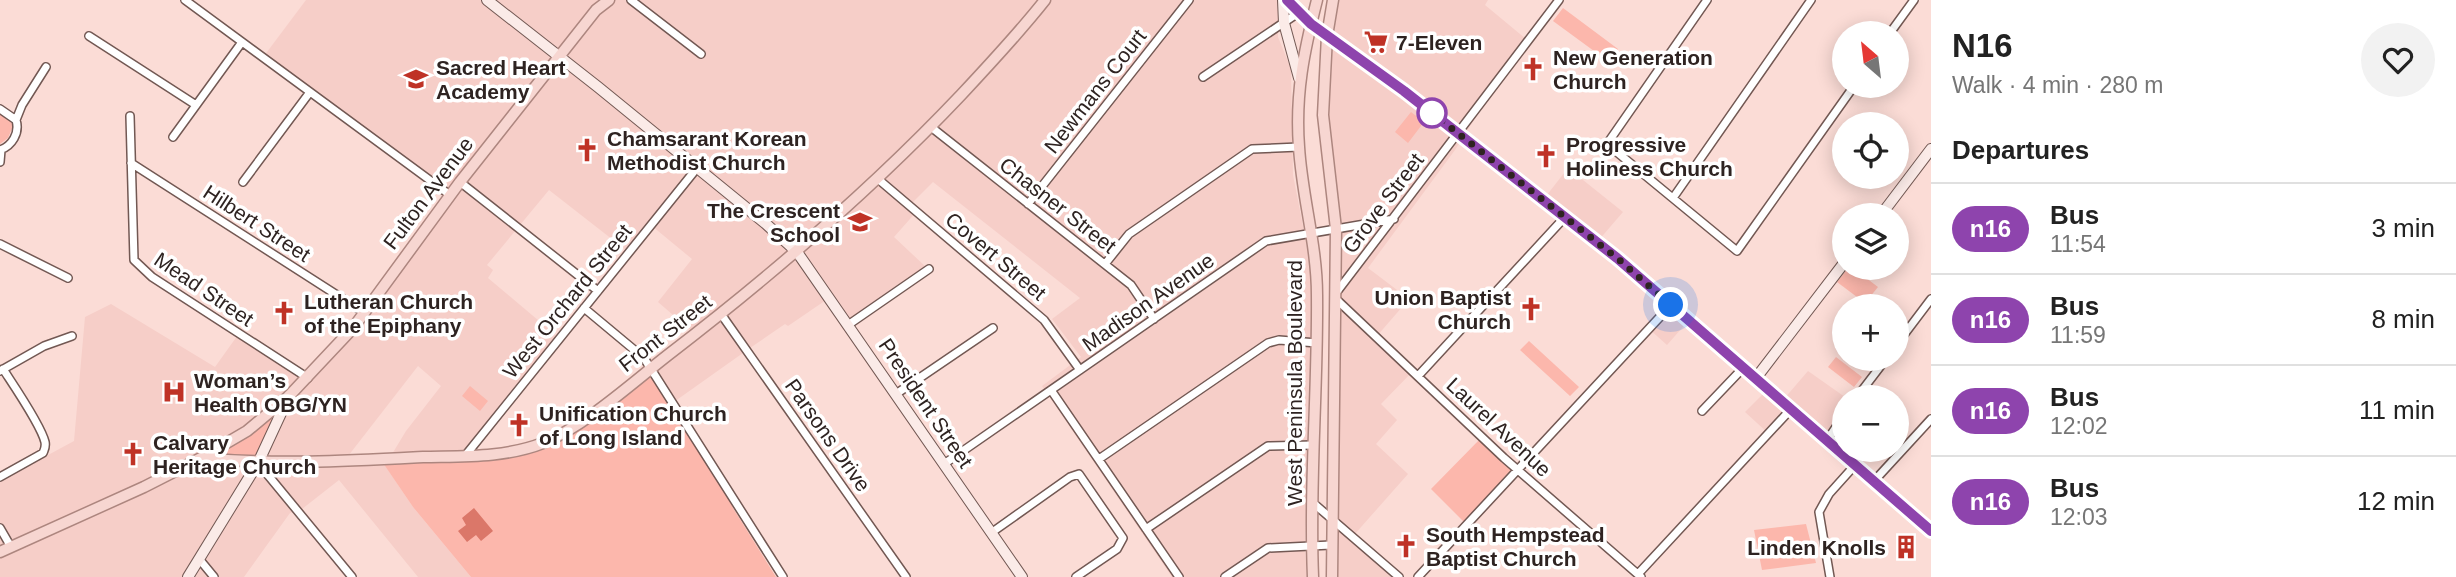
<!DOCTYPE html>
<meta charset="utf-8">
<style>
body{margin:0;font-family:Arial,sans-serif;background:#f2f2f2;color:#222;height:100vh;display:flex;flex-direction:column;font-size:26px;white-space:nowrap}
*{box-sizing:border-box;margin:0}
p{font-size:23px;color:#767676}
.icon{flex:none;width:38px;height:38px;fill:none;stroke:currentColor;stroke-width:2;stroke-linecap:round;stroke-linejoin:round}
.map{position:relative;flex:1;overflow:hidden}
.side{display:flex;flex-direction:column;background:#fff;width:525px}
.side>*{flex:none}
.badge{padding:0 14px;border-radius:23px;font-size:24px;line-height:46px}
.needle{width:46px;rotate:332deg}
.fabs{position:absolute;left:1832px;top:21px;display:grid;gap:14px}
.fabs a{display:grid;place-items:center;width:77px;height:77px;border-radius:50%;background:#fff;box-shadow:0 4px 18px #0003;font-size:35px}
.you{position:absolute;width:35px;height:35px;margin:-18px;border:5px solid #fff;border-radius:50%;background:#1a73e8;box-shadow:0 0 0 10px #1a73e833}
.map>.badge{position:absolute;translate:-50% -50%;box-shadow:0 0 0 4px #fff}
h2{padding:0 21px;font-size:26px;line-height:63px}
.round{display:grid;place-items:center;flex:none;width:74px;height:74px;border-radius:37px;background:#f2f2f2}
.overview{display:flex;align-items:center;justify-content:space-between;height:119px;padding:0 21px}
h1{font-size:33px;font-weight:700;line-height:52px}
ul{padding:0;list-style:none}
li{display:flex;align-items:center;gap:21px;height:91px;padding:0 21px;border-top:2px solid #e0e0e0}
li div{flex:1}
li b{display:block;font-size:26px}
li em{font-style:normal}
li .badge{min-width:77px;font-weight:700;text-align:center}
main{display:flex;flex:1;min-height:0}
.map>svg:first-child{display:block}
.built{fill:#f6cec8;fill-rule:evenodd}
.green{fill:#fcb7ac}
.water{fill:#db7769}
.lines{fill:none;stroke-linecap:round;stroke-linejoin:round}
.street-casing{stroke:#725853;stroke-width:10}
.secondary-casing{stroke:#725853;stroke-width:12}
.primary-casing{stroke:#ad867f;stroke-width:13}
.street{stroke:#fff;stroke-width:7}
.secondary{stroke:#fbebe8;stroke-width:10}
.primary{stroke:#f7d6d1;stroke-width:10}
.line-casing{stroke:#fff;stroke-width:16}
.line{stroke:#8e44ad;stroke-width:10}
.walk{stroke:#2e2321;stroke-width:7;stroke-dasharray:0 12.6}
.stop-dot{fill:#fff;stroke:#8e44ad;stroke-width:3.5}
.labels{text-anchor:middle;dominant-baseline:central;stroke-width:7;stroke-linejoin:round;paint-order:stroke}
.poi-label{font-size:21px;font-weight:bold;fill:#2e2321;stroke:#fff;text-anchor:start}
.street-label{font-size:21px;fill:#2e2321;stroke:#fff}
</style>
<main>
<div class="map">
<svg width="1931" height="577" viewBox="0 0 1931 577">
<rect width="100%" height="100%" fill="#fbdcd6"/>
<path class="built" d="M306 0H1278V37L1291 69 1293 175 1313 277 1305 550 1307 577H1172L1042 386 1081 357 1052 319 1080 298 933 182 910 205 917 211 894 237 927 268 846 325 829 298 788 326 785 324 750 348 671 404 650 372 694 333 658 302 692 259 652 226 631 254 549 190 487 265 493 270 488 278 558 337 464 457 382 461 413 507 471 577H418L339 480 302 509 290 513 244 577H0V481L74 441 85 317 111 304 215 367 240 332 309 378 451 197 264 56ZM418 366 441 386 406 431 389 459 345 460Z
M1336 0H1488L1485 5 1526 39 1455 150 1368 268 1409 299 1377 336 1414 370 1381 404 1397 420 1376 444 1408 474 1354 535 1402 577H1333L1337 293 1325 98Z
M1568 168 1623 212 1598 241 1543 200Z
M1671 303 1689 320 1667 345 1648 328Z
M1808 371 1845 397 1844 415 1828 437 1793 408 1769 434 1745 412 1769 388 1783 400Z"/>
<path class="green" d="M1563 8 1618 49 1609 62 1553 21Z
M1411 112 1424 122 1408 143 1395 132Z
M0 113 10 120 13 126 8 138 0 144Z
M1848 268H1853L1878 287 1865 303 1837 282Z
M1529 341 1579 387 1570 396 1520 350Z
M1836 357 1862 377 1854 387 1828 367Z
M650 372 731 501 733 508 776 577H471L413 507 381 460 542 445Z
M470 386 488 401 480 411 462 396Z
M277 413 257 458 217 455Z
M1481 438 1516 471 1466 524 1431 489Z
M1806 524 1816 563 1762 570 1754 530Z"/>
<path class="water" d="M474 508 493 531 481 541 476 535 467 542 458 531 466 525 462 518Z"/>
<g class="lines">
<g class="street-casing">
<path id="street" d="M185 0 450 195
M631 0 701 54
M1707 0 1607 144 1737 251 1854 86
M1890 33 1914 0
M89 36 196 105
M1203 77 1298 13
M0 109 16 120C20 133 12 146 0 150
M130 116 134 260 152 277 308 378
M16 120 22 105 46 67
M931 127 1131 285 1154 319
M173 137 242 42
M0 162 1 150
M131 163 365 313
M878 179 1044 320 1080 370
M243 182 310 92
M460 182 598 291
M1673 198 1811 0
M1028 204 1189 0
M0 244 68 278
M1105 264 1129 234 1252 149 1299 147
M1336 293 1559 0
M1336 299 1504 458 1641 577
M584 308 644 358 783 577
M721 314 906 577
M848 325 929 269
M1897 344 1931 299
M0 371 44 346 72 336
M1418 376 1565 217
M1051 390 1179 577
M896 394 993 328
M1857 397 1886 359
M1702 411 1744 367
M1828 439 1844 415
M465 456 697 168
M1099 459 1268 343 1279 340 1317 343
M258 463 352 577
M944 464 1266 241 1394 219
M0 477 43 453C45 448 46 447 45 442 41 425 14 386 3 369
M1875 480 1931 419
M1312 502 1399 577
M0 528 11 547
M1146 529 1268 446 1313 445
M991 533 1070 477 1079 474 1123 538 1117 549 1076 577
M200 560 214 577
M1638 574 1792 408
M1225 577 1268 548 1331 545
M1418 577 1671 305
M1830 577 1819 512 1829 494 1856 464"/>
</g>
<g class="secondary-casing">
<path id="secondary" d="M487 0 598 87 765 223 797 252 1022 577
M1283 0 1284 23 1299 78
M1287 0 1327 36 1404 91 1617 258 1931 531
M1881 215 1931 149
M1756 378 1844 263
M188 577 258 463 289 396"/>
</g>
<g class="primary-casing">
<path id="primary" d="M201 458C276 465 347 461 423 457 462 456 505 458 543 443 585 426 632 383 668 355 772 275 871 190 961 95 990 64 1019 33 1045 0
M0 552 144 487 201 458 247 431 289 396 353 328 460 182 596 10 609 0
M1313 577C1309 483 1318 389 1317 295 1317 245 1302 197 1299 147 1295 94 1304 51 1317 0
M1332 577 1336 229 1323 115 1327 36 1333 0"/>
</g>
<use href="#street" class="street"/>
<use href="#secondary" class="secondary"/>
<use href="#primary" class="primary"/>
</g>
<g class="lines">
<g class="line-casing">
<path id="line" d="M1287 0 1311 24 1404 91 1617 258 1931 531"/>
</g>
<use href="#line" class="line"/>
<path class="walk" d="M1432 113 1617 258 1671 305"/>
</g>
<defs>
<g id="supermarket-bare" transform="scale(1.89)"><path d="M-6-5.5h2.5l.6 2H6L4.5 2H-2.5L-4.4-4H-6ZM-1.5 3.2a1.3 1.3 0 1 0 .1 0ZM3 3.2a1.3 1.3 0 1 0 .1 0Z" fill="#bf3226" stroke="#fff" stroke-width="2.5" paint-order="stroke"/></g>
<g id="church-bare" transform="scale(1.89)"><path d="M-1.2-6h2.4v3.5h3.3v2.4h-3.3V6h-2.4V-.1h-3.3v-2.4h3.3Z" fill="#bf3226" stroke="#fff" stroke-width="2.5" paint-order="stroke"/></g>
<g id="school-bare" transform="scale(1.89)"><path d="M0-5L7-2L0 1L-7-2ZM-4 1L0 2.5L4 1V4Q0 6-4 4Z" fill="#bf3226" stroke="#fff" stroke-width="2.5" paint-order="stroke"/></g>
<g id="hospital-bare" transform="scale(1.89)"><path d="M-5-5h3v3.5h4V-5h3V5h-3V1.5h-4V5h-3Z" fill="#bf3226" stroke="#fff" stroke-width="2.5" paint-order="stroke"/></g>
<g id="building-bare" transform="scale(1.89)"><path d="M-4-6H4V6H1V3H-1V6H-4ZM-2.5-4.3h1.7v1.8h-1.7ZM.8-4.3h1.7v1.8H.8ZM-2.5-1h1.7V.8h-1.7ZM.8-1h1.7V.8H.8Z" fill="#bf3226" stroke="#fff" stroke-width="2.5" paint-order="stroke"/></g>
</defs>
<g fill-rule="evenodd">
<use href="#supermarket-bare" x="1376" y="42"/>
<use href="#church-bare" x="1533" y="69"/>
<use href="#school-bare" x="416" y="79"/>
<use href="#church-bare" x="587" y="150"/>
<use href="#church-bare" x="1546" y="156"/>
<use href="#school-bare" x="860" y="222"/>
<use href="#church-bare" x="1531" y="309"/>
<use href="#church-bare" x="284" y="313"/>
<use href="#hospital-bare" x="174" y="392"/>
<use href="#church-bare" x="519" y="425"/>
<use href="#church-bare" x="133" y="454"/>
<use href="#church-bare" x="1406" y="546"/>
<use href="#building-bare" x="1906" y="547"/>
</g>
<circle class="stop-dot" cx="1432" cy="113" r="14"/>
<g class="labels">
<g class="poi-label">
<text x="1396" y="42">7-Eleven</text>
<text x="1553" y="57">New Generation<tspan x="1553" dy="24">Church</tspan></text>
<text x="436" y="67">Sacred Heart<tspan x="436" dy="24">Academy</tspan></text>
<text x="607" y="138">Chamsarant Korean<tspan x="607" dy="24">Methodist Church</tspan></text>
<text x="1566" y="144">Progressive<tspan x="1566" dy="24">Holiness Church</tspan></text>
<text x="840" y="210" text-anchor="end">The Crescent<tspan x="840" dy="24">School</tspan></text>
<text x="1511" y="297" text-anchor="end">Union Baptist<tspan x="1511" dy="24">Church</tspan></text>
<text x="304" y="301">Lutheran Church<tspan x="304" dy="24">of the Epiphany</tspan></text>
<text x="194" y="380">Woman’s<tspan x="194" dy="24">Health OBG/YN</tspan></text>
<text x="539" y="413">Unification Church<tspan x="539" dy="24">of Long Island</tspan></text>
<text x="153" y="442">Calvary<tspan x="153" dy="24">Heritage Church</tspan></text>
<text x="1426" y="534">South Hempstead<tspan x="1426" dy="24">Baptist Church</tspan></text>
<text x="1886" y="547" text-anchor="end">Linden Knolls</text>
</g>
<g class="street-label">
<text transform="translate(1095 91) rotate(-52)">Newmans Court</text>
<text transform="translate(428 193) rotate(-53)">Fulton Avenue</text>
<text transform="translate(1383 203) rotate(-53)">Grove Street</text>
<text transform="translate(1058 205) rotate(38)">Chasner Street</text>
<text transform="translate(257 223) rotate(33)">Hilbert Street</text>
<text transform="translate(996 256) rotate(40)">Covert Street</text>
<text transform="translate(204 289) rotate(34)">Mead Street</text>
<text transform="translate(567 301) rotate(-51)">West Orchard Street</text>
<text transform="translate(1148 302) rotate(-35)">Madison Avenue</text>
<text transform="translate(665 333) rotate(-38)">Front Street</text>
<text transform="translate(1294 383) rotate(-90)">West Peninsula Boulevard</text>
<text transform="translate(926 403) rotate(56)">President Street</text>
<text transform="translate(1499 427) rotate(43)">Laurel Avenue</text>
<text transform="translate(828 435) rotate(55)">Parsons Drive</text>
</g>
</g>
</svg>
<div class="fabs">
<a><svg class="needle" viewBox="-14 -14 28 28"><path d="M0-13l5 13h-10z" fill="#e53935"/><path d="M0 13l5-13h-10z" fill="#767676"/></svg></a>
<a><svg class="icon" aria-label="locate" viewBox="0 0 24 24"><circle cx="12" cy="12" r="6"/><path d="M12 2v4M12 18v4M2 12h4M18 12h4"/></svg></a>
<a><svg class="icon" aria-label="layers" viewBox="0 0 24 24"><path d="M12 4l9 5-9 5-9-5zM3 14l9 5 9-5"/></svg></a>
<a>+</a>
<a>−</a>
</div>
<div class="you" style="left:1671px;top:305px"></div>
</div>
<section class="side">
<div class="overview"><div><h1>N16</h1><p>Walk · 4 min · 280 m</p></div><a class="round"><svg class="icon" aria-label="heart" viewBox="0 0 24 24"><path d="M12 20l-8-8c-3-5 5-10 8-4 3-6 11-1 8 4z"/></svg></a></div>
<h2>Departures</h2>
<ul>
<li><span class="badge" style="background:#8e44ad;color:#fff">n16</span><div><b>Bus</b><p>11:54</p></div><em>3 min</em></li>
<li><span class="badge" style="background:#8e44ad;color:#fff">n16</span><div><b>Bus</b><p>11:59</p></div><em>8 min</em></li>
<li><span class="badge" style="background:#8e44ad;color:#fff">n16</span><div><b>Bus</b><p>12:02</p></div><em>11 min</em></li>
<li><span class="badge" style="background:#8e44ad;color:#fff">n16</span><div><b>Bus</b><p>12:03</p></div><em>12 min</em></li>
</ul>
</section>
</main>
